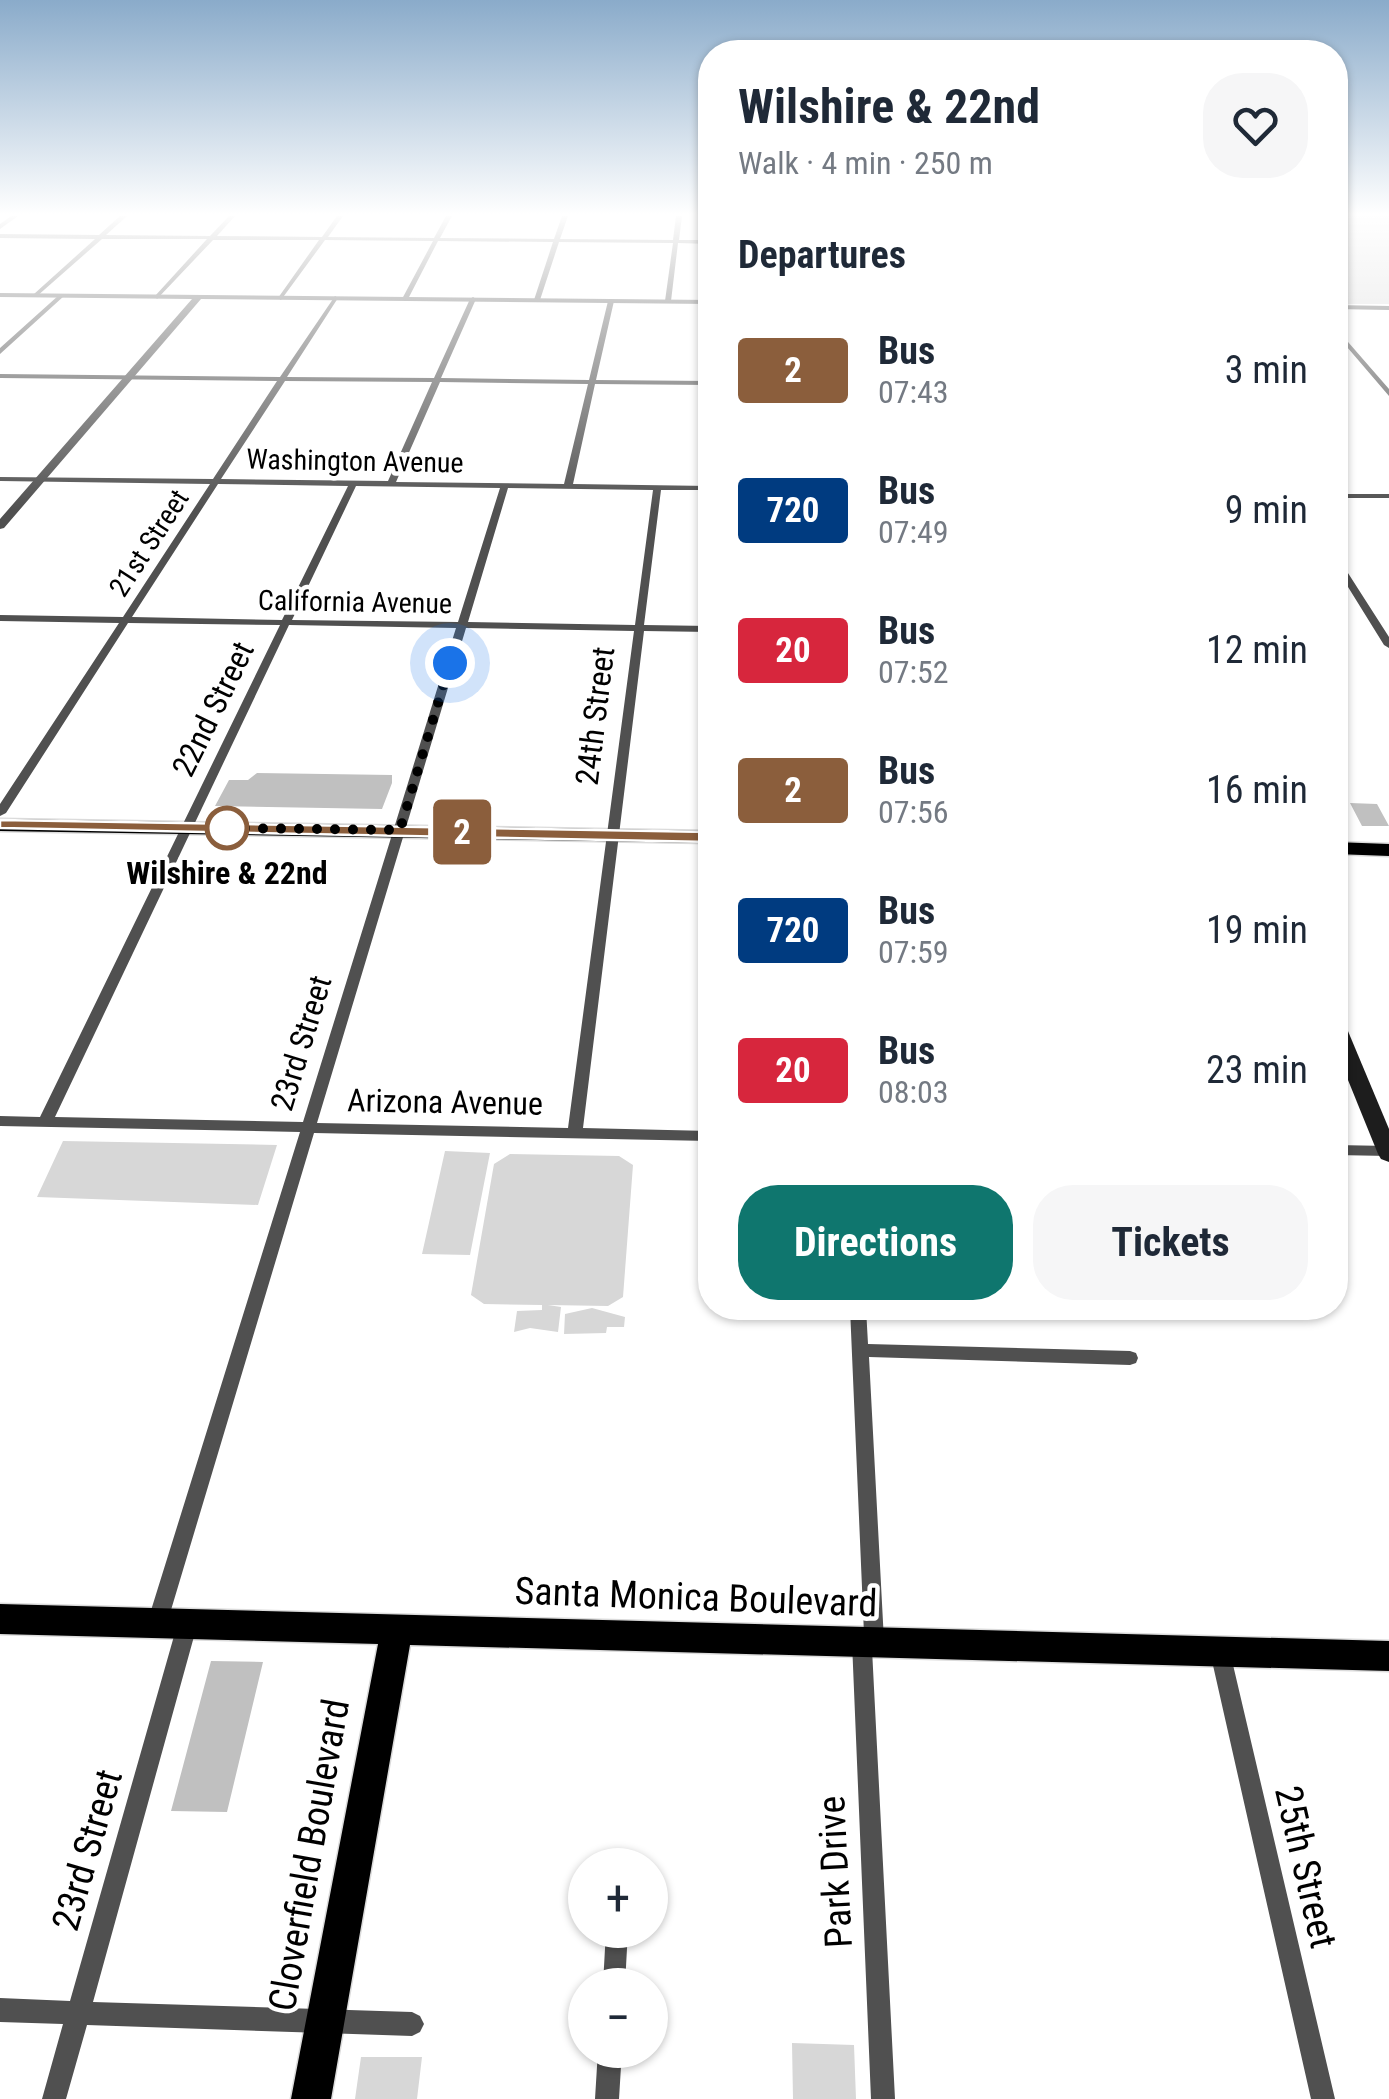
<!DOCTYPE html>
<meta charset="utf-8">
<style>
body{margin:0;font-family:"Roboto Condensed",sans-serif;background:#f6f6f7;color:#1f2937;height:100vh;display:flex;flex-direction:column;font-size:38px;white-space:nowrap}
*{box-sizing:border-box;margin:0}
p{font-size:32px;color:#747a83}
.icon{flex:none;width:55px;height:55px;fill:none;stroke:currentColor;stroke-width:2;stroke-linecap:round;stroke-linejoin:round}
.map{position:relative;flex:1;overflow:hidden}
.drawer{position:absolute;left:698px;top:40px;width:650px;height:1280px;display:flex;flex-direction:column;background:#fff;border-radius:40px;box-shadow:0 2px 8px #0004}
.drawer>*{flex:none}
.badge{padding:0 20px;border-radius:8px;font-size:35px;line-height:65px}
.controls{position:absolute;left:568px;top:1848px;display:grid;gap:20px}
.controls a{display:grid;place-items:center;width:100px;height:100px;border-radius:50%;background:#fff;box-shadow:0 2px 8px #0004;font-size:50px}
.you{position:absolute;width:50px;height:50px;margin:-25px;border:8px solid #fff;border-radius:50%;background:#1a73e8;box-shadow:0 0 0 15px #1a73e833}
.map>.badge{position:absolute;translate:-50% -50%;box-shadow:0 0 0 5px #fff}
h2{padding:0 40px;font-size:38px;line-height:90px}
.round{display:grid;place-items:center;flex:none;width:105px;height:105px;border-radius:40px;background:#f6f6f7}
.summary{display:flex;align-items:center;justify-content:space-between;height:170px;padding:0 40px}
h1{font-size:48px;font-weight:700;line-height:75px}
.cta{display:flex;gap:20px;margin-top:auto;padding:20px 40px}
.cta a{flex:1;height:115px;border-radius:40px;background:#0f766e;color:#fff;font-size:40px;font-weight:700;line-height:115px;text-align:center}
.cta a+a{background:#f6f6f7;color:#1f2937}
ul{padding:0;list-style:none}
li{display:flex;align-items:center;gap:30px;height:140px;padding:0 40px}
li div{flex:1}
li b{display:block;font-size:38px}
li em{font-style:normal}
li .badge{min-width:110px;font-weight:700;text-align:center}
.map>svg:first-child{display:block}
.green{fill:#d7d7d7}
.building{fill:#c0c0c0}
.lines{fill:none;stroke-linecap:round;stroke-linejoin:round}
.primary-casing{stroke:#dbdbdb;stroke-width:3}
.minor{fill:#505050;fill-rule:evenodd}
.tertiary{fill:#505050;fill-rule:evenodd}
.secondary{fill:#1d1d1d;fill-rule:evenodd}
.primary{fill:#000;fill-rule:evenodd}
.line{fill:#8b5e3c;stroke:#fff;stroke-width:2.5}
.walk{stroke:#000;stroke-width:10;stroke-dasharray:0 18}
.stop-dot{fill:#fff;stroke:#8b5e3c;stroke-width:5}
.labels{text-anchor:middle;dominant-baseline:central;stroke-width:9;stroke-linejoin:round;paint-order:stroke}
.far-street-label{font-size:28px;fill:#000;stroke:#fff}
.street-label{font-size:32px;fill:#000;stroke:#fff}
.stop-label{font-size:32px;font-weight:bold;fill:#000;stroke:#fff}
.near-street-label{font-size:38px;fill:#000;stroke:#fff}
</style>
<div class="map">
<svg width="1389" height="2099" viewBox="0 0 1389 2099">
<rect width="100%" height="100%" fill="#fff"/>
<path class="green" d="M1335 216H1389V304H1335Z
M63 1141 277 1145 258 1205 37 1197Z
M445 1151 490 1153 470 1255 422 1254Z
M510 1154 619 1156 633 1165 623 1297 608 1306 548 1305 561 1307 558 1332 530 1328 514 1332 517 1311 542 1310V1305L484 1304 471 1295 494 1164Z
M592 1308 625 1317 624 1327H607L606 1333 564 1334 565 1314Z
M792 2043 854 2045 856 2099H793Z
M361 2057H422L417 2099H355Z"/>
<path class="building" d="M257 773 392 775V783L382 809 215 806 229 780H248Z
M1350 803 1377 804 1389 826H1362Z
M211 1661 263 1662 227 1812 171 1811Z"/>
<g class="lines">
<g class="primary-casing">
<path id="primary" d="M0 819 710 831V843L0 831Z
M1335 842 1389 844V856L1335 854Z
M0 1604 1389 1641V1671L410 1645 331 2099H291L378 1644 0 1634Z"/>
</g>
<path class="minor" d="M11 216H18L0 229V224Z
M120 216H127L106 235 210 236 229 216H235L217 236 322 237 337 216H343L328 237 434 238 446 216H452L440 238 554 239 562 216H568L560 239 673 240 676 216H682L679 240H710V244L678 243 671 301 668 303 665 301 673 243 559 242 540 300 537 302 534 300 553 242 438 241 408 299 405 301 402 299 433 241 325 240 281 300 278 298 319 240H213L157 299 155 296 207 239H102L36 297 34 294 95 239 0 238V234L99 235Z
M59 295 64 296 0 354V348Z
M335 296 338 298 287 377 434 378 470 299 473 297 476 299 441 378 589 380 608 301 611 299 614 301 596 380 710 381V385L595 384 573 484 710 486V490H661L644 625 710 626V632L644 631 583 1128 710 1131V1141L314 1133 168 1620 165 1626 158 1629 151 1626 148 1620 300 1132 0 1126V1116L40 1117 280 625 128 623 6 813 0 816V804L119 623 0 621V615L123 617 210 484 0 481V477L213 479 277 381 0 378V374L280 377ZM285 381 432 382 388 481 221 479ZM440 382 588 384 564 484 396 482ZM218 484 348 486 282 620 132 617ZM356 486 500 488 458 622 292 620ZM508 488 653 490 635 625 468 622ZM289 625 456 628 303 1122 55 1117ZM466 628 634 631 568 1128 317 1123Z
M1335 327 1389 389V396L1335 333Z
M1335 494H1389V498H1335Z
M1335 556 1339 559 1389 637V648L1384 645 1335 566Z
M1335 1145 1389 1146V1156L1335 1155Z
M850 1308H866L868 1344 1130 1351 1136 1353 1138 1358 1136 1363 1130 1365 869 1357 884 1641 881 1647 872 1649 895 2099H871L852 1642 855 1636 864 1634Z
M188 1613 195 1616 198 1622 93 2002 412 2012 420 2016 424 2024 420 2032 412 2036 87 2025 66 2099H42L63 2024 0 2022V1998L70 2001 178 1622 181 1616Z
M1220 1643 1227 1645 1230 1652 1335 2099H1311L1210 1652 1213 1645Z
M606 1930H628L625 1985H603Z
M598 2050H622L619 2099H595Z"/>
<path class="tertiary" d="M0 293 710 300V304L201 299 4 528 0 529V519L192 299 0 297Z
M1335 305 1389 306V310L1335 309Z"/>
<path class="secondary" d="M1335 1018 1345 1024 1389 1129V1162L1381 1159 1378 1154 1335 1048Z"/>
<use href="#primary" class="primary"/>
</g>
<linearGradient id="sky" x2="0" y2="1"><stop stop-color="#8aabca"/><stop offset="0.42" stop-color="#fff"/><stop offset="1" stop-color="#fff" stop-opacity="0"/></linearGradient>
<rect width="1389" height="510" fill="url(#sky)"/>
<path class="line" d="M0 820 710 832 718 837 710 842 0 828Z"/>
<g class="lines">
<path class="walk" d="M227 828 400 830 450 663"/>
</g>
<circle class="stop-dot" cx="227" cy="828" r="20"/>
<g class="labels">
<g class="far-street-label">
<text transform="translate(355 461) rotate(1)">Washington Avenue</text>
<text transform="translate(149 543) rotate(-57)">21st Street</text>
<text transform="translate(355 602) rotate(1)">California Avenue</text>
</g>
<g class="street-label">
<text transform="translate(213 709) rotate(-64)">22nd Street</text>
<text transform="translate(595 716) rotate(-83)">24th Street</text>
<text transform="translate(301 1043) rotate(-73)">23rd Street</text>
<text transform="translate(445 1102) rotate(1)">Arizona Avenue</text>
</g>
<g class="stop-label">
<text x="227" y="873">Wilshire &amp; 22nd</text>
</g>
<g class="near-street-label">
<text transform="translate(696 1597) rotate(2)">Santa Monica Boulevard</text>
<text transform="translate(87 1850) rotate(-74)">23rd Street</text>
<text transform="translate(309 1855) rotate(-80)">Cloverfield Boulevard</text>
<text transform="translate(1306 1867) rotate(77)">25th Street</text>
<text transform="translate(835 1872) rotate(-93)">Park Drive</text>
</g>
</g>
</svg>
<div class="controls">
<a>+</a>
<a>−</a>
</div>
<div class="you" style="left:450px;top:663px"></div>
<b class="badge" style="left:462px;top:832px;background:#8b5e3c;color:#fff">2</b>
<section class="drawer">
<div class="summary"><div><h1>Wilshire &amp; 22nd</h1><p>Walk · 4 min · 250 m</p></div><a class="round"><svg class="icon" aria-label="heart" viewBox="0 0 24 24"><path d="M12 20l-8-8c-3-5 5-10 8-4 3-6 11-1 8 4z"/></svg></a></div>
<h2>Departures</h2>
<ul>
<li><span class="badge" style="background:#8b5e3c;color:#fff">2</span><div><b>Bus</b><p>07:43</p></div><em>3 min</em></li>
<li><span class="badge" style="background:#003b80;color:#fff">720</span><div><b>Bus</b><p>07:49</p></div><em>9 min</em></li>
<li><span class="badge" style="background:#d7263d;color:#fff">20</span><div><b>Bus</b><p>07:52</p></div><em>12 min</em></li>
<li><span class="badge" style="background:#8b5e3c;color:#fff">2</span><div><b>Bus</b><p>07:56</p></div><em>16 min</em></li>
<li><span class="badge" style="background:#003b80;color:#fff">720</span><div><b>Bus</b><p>07:59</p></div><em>19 min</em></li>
<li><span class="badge" style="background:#d7263d;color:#fff">20</span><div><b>Bus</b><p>08:03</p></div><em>23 min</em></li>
</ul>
<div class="cta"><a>Directions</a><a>Tickets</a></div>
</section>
</div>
